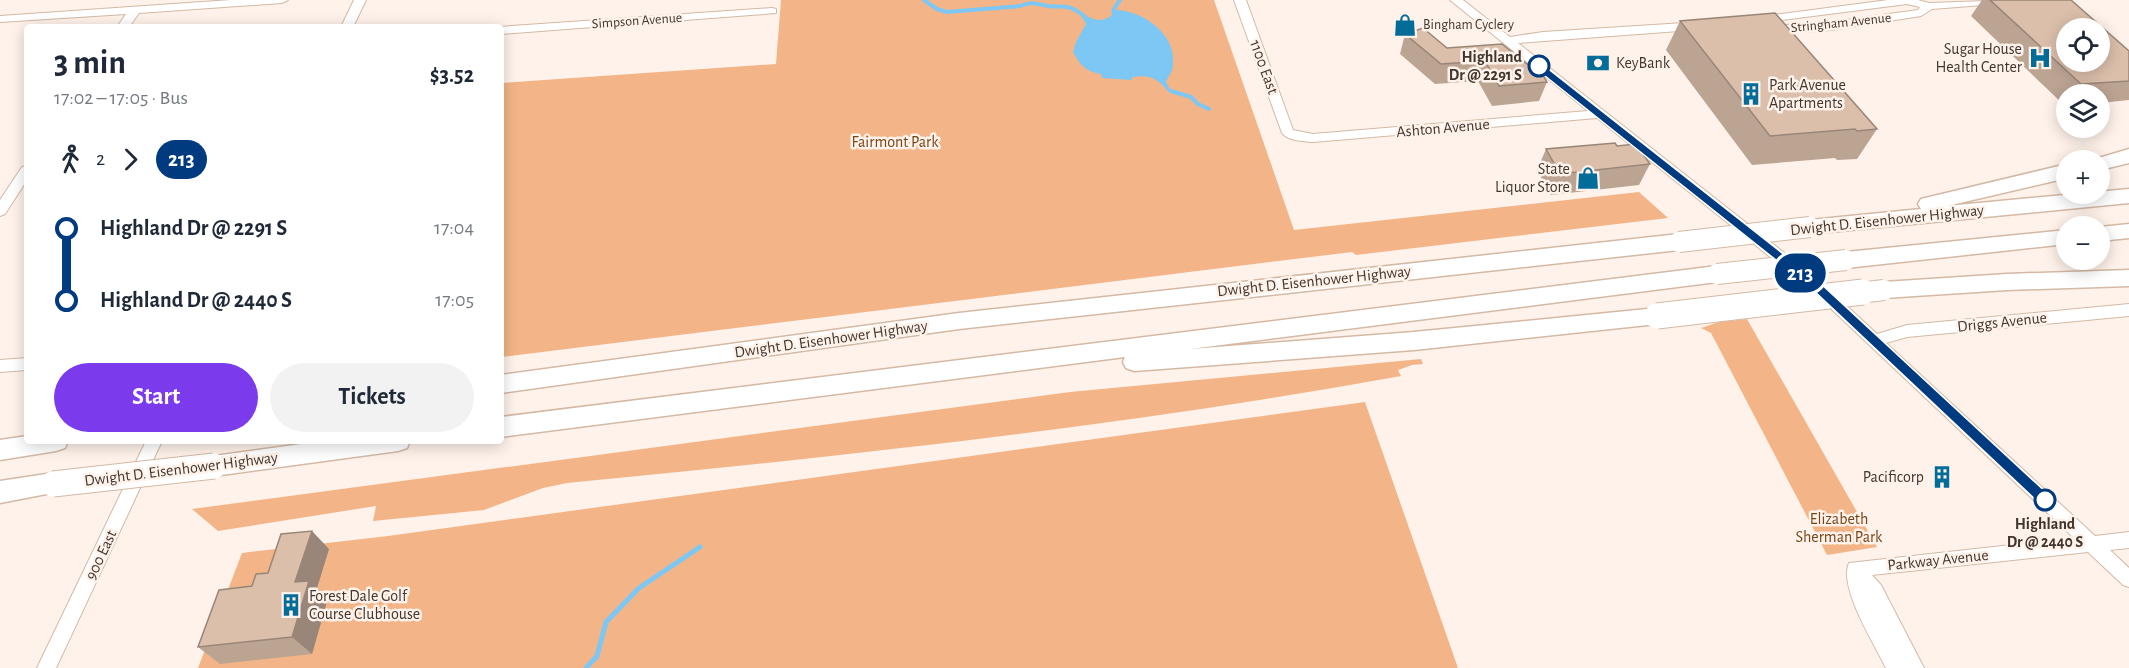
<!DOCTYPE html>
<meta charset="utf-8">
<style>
body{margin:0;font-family:"Alegreya Sans",sans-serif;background:#f2f2f3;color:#1f2937;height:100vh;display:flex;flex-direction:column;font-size:22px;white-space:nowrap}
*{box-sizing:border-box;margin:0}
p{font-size:20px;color:#747a83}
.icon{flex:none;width:33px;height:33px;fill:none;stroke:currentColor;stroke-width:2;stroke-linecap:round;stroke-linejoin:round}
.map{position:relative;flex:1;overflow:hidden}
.side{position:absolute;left:24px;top:24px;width:480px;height:420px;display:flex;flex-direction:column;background:#fff;border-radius:6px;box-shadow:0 3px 15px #0003}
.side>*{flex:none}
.badge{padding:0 12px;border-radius:20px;font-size:21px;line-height:39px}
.fabs{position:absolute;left:2056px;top:18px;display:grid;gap:12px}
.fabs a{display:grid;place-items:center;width:54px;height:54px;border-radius:50%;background:#fff;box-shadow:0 3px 15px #0003;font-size:30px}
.map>.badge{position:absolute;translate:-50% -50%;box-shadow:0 0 0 3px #fff}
.legs{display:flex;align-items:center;gap:9px;height:66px;padding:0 30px;font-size:20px}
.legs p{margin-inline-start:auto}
.head{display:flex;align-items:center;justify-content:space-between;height:102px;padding:0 30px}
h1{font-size:33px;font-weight:700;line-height:45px}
.cta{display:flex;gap:12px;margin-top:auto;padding:12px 30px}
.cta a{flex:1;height:69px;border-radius:36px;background:#7c3aed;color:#fff;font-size:24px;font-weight:700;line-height:69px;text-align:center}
.cta a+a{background:#f2f2f3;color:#1f2937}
ul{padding:0 30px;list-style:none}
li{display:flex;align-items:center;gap:21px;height:72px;font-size:22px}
li i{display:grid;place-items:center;width:9px;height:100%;margin:0 8px;background:currentColor}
li i::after{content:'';width:15px;height:15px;margin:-8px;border:4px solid;border-radius:50%;background:#fff}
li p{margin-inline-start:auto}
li:first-child i{background:linear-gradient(#0000 50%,currentColor 0)}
li:last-child i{background:linear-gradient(currentColor 50%,#0000 0)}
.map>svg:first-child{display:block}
.green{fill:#f3b587}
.water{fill:#7dc7f4}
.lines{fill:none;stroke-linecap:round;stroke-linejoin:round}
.stream-far1{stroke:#7dc7f4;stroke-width:4}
.stream{stroke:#7dc7f4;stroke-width:5}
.minor-casing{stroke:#d4b9a5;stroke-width:2}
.highway-casing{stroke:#d4b9a5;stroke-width:3}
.minor{fill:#fff;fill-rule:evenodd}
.highway{fill:#fff;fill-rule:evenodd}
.highway-bridge-far1-casing{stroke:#d4b9a5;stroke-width:22;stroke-linecap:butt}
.highway-bridge-casing{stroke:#d4b9a5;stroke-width:27;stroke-linecap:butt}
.highway-bridge-far1{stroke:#fff;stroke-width:20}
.highway-bridge{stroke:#fff;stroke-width:25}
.wall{fill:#bca493}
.shaded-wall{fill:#998678}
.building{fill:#dbbfab;stroke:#998678;stroke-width:1.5;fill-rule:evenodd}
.line-1{fill:#003b80;stroke:#fff;stroke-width:1.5}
.stop-1-dot{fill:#fff;stroke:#003b80;stroke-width:3}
.labels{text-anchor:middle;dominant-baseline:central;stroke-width:5;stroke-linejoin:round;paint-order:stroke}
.far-street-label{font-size:14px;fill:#41362e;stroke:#fef2ea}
.far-poi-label{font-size:14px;fill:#41362e;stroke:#fef2ea;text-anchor:start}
.poi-label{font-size:16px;fill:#41362e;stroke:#fef2ea;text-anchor:end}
.stop-label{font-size:16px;font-weight:bold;fill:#41362e;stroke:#fef2ea;text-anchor:end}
.street-label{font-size:16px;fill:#41362e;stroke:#fef2ea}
.park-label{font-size:16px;fill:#774417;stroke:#fef2ea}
</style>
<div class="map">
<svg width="2129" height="668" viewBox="0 0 2129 668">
<rect width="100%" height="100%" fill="#fef2ea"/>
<path class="green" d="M781 0H1214L1294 230 1639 192 1668 218 1356 255 1352 252 501 357V83L776 64Z
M1747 319 1877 547 1827 555 1711 333 1701 328 1719 322Z
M1421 359 1423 364 1412 365 1398 370 1401 376C1125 426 846 456 567 483L543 488 484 510 373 521 376 506 218 531 192 509 1070 392Z
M1365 402 1458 668H198L242 553 388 536Z"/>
<path class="water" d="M1111 10C1140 8 1177 33 1173 65 1173 72 1168 76 1166 82L1171 91 1169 92C1158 79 1151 74 1133 77L1131 80 1102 78 1101 74C1086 72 1080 65 1073 52L1076 42 1086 24 1082 17 1085 15C1094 21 1104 22 1112 15Z"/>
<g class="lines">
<path class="stream-far1" d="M924 0 937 9 947 12 1020 6C1032 1 1036 4 1048 6 1065 8 1068 3 1084 16
M1114 9 1120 0
M1171 91 1191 97 1198 104 1209 109"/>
<path class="stream" d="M586 668 597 656 606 622 639 588 700 547"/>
<g class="minor-casing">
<path id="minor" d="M231 0H288L282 3 139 13 129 27H117L126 14 0 22V16Z
M354 0H366L353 27H341Z
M1234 0H1246L1293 130 1313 134 1588 111 1450 0H1463L1510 37 1543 32 1700 22V26L1679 31 1518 43 1820 281 1877 334 1907 325 2129 304V316L1907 337 1886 343 2095 536 2129 532V548L2110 550 2129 568V587L2123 585 2088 552 1872 575 1881 585 1924 668H1886C1875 645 1838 587 1849 563L2074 538 1810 289 1597 118 1313 142C1302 141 1289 141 1282 133Z
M1888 0H1918L1929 3 2014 0 2008 3 1932 9 1921 16 1831 30 1769 34 1763 30 1769 26 1831 22 1918 10 1920 7 1907 4 1758 23 1752 20 1758 17Z
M772 8 776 9V13L501 34V27H499Z
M27 166V180L5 214 0 216V200L22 167Z
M27 358V370L0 372V360Z
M146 441H162L56 668H37Z"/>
</g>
<g class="highway-casing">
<path id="highway" d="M2129 149V163L2100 170V160H2092Z
M2067 164V178L1947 206 2129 189V203L1810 234 1803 232 1800 227 1803 222 1810 220 1921 209 1918 204 1921 199Z
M2129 224V238L2100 241V227Z
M2067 230V244L1846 268 1838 265 1835 260 1838 255 1846 252Z
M1679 234 1686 237 1690 242 1686 247 1679 250 959 329 501 393V375L959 313Z
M1717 266 1725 268 1728 274 1725 280 1717 282 1190 349 1414 332 1657 308 1665 310 1668 316 1665 322 1657 324 1414 350 1134 371 1126 368 1123 362 1125 357 501 437V417Z
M2129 270V286L2007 290 1884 298 1876 296 1873 290 1876 284 1884 282 2007 274Z
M27 436V441H68L65 448 56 451 0 460V440Z
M323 441H410L407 448 398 451 214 476 205 473 202 466 205 459 214 456Z
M53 473 62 477 65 484 62 491 0 503V481Z"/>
</g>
<use href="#minor" class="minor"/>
<use href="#highway" class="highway"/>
<g class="highway-bridge-far1-casing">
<path id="highway-bridge-far1" d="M1679 242 1810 227
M1717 274 1846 260
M1850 294 1884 290"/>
</g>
<g class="highway-bridge-casing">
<path id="highway-bridge" d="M1657 316 1863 292
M53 484 214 466"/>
</g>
<use href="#highway-bridge-far1" class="highway-bridge-far1"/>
<use href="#highway-bridge" class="highway-bridge"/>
</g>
<path class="wall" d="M1982 0H2071L2129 51V100L2100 103V94H2067V105H2064L1971 16Z
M1680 21 1877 129 1857 159 1837 160 1835 158 1752 165 1666 50Z
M1405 34 1547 82 1539 101 1492 106 1478 81 1435 84 1400 54Z
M1617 146 1650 164 1639 185 1551 195 1537 170 1546 149Z
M329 549 317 588 328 598 312 654 220 664 198 647 268 573Z"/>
<path class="shaded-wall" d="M312 531 329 549 317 588 328 598 312 654 292 637 295 582Z"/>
<path class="building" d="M1990 0H2071L2129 51V81L2081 84ZM2067 28H2100V62H2067Z
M1775 13 1877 129 1857 131 1855 129 1770 136 1680 21Z
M1423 28 1447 48 1502 44 1527 64 1536 63 1547 82 1499 86 1485 61 1441 64 1405 34Z
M1615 143 1617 146 1636 144 1650 164 1560 174 1546 149Z
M312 531 295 582 309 581 292 637 198 647 219 590 252 586 256 574 268 573 281 534Z"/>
<path class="line-1" d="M1535 64H1542L1819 282 2050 496 2052 500 2050 504H2040L1811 288 1535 68Z"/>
<defs>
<g id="shop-bare" transform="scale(1.8)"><path d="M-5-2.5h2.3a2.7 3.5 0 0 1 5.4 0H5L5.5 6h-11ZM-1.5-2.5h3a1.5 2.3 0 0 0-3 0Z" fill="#036c99" stroke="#fef2ea" stroke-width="2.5" paint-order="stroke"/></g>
<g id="hospital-bare" transform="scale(1.8)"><path d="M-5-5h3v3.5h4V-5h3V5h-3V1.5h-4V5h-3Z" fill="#036c99" stroke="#fef2ea" stroke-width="2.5" paint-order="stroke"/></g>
<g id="bank-bare" transform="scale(1.8)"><path d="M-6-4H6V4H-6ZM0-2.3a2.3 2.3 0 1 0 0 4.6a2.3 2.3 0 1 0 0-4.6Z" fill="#036c99" stroke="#fef2ea" stroke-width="2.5" paint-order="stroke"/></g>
<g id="building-bare" transform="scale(1.8)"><path d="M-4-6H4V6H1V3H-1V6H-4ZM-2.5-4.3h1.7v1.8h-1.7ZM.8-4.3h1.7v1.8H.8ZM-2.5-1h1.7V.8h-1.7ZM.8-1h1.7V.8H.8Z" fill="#036c99" stroke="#fef2ea" stroke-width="2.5" paint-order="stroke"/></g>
</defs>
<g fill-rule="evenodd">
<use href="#shop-bare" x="1405" y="25"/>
<use href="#hospital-bare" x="2040" y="58"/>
<use href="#bank-bare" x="1598" y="63"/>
<use href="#building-bare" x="1751" y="94"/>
<use href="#shop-bare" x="1588" y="178"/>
<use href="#building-bare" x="1942" y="477"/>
<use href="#building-bare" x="291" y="605"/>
</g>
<g class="stop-1-dot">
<circle cx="1539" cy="66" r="10"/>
<circle cx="2045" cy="500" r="10"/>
</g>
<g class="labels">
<g class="far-street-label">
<text transform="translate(637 21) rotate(-4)">Simpson Avenue</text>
<text transform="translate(1841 23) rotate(-6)">Stringham Avenue</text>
</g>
<g class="far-poi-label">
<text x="1423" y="25">Bingham Cyclery</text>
</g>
<g class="poi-label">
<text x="2022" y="49">Sugar House<tspan x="2022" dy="18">Health Center</tspan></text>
<text x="1616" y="63" text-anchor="start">KeyBank</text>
<text x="1769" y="85" text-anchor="start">Park Avenue<tspan x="1769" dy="18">Apartments</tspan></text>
<text x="1570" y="169">State<tspan x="1570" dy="18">Liquor Store</tspan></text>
<text x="1924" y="477">Pacificorp</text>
<text x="309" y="596" text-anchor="start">Forest Dale Golf<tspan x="309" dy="18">Course Clubhouse</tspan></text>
</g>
<g class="stop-label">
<text x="1522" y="57">Highland<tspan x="1522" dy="18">Dr @ 2291 S</tspan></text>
<text x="2045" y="524" text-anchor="middle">Highland<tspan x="2045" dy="18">Dr @ 2440 S</tspan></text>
</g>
<g class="street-label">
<text transform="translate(1264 67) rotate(70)">1100 East</text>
<text transform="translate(1443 128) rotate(-5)">Ashton Avenue</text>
<text transform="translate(1887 220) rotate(-6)">Dwight D. Eisenhower Highway</text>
<text transform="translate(1314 281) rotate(-6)">Dwight D. Eisenhower Highway</text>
<text transform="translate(2002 322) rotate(-6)">Driggs Avenue</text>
<text transform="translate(831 339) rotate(-8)">Dwight D. Eisenhower Highway</text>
<text transform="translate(181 469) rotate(-7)">Dwight D. Eisenhower Highway</text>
<text transform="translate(101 555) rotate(-65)">900 East</text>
<text transform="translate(1938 560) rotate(-6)">Parkway Avenue</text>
</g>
<g class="park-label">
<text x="895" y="142">Fairmont Park</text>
<text x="1839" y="519">Elizabeth<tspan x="1839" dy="18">Sherman Park</tspan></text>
</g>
</g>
</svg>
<div class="fabs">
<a><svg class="icon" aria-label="locate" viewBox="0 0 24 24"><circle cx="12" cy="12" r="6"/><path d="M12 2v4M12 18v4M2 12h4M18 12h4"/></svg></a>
<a><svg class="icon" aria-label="layers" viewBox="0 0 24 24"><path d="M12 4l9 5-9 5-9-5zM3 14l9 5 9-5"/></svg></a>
<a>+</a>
<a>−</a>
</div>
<b class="badge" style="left:1800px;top:273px;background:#003b80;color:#fff">213</b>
<section class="side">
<div class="head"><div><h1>3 min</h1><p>17:02 – 17:05 · Bus</p></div><b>$3.52</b></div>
<div class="legs"><svg class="icon" aria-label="walk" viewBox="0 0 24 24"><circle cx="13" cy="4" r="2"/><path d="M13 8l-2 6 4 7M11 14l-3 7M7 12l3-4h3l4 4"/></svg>2<svg class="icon" aria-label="forward" viewBox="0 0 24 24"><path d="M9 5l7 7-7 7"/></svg><b class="badge" style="background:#003b80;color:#fff">213</b></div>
<ul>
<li><i style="color:#003b80"></i><b>Highland Dr @ 2291 S</b><p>17:04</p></li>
<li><i style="color:#003b80"></i><b>Highland Dr @ 2440 S</b><p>17:05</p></li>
</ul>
<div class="cta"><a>Start</a><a>Tickets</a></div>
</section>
</div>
